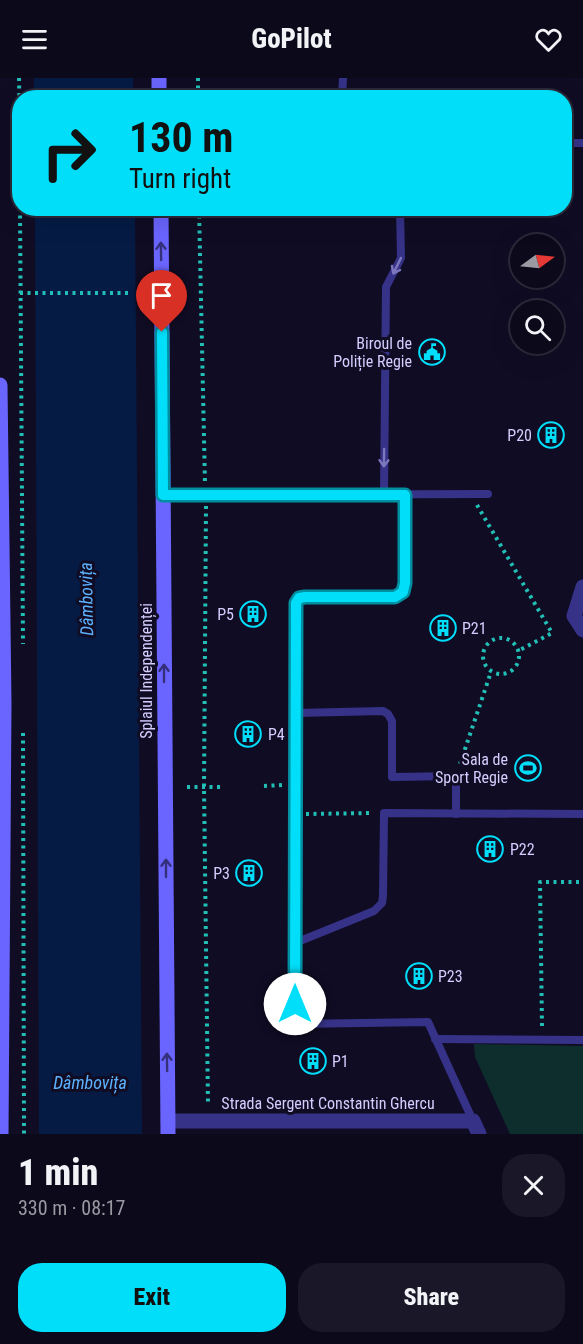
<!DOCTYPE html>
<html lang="en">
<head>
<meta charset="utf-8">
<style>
	body { margin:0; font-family:"Roboto Condensed",sans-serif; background:#1a1728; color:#f1f3f6; height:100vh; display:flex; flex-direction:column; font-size:22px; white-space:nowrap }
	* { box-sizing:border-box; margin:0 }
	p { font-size:20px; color:#9a9aa3 }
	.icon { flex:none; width:33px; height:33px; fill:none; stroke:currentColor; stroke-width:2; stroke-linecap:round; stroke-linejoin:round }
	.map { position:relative; height:1056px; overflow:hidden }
	.sheet { display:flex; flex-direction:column; background:#0c091b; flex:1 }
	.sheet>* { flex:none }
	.banner { position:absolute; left:12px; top:12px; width:560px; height:126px; border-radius:24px; box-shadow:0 6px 24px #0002,0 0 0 2px #2c2a3a; background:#00def9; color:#111; overflow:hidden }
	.needle { width:39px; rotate:75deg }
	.fabs { position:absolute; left:510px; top:156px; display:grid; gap:12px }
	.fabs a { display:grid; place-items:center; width:54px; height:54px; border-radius:50%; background:#0c091b; box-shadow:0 6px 24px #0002,0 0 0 2px #2c2a3a; font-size:30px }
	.pin { position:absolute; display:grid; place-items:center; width:51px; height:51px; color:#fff; margin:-62px -26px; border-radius:50% 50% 50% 0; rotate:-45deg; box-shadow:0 0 6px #0007 }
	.pin .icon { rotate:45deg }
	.me { position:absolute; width:66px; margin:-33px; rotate:0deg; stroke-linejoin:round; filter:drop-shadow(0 0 4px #0008) }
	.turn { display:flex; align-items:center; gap:21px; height:126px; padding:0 18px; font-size:27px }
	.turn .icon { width:78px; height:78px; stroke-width:2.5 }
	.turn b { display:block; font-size:42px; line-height:51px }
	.round { display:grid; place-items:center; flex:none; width:63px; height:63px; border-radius:24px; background:#1a1728 }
	.headline { display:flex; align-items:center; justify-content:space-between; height:102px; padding:0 18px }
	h1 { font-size:36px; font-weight:800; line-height:45px }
	.button { display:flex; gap:12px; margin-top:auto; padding:12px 18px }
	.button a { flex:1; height:69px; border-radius:24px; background:#00def9; color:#111; font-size:24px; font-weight:800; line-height:69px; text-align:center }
	.button a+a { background:#1a1728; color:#f1f3f6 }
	header { display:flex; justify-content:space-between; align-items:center; height:78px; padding:0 18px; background:#0c091b; font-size:27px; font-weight:800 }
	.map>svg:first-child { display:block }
</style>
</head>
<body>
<header><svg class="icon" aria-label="menu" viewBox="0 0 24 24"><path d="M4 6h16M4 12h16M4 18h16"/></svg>GoPilot<svg class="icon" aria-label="heart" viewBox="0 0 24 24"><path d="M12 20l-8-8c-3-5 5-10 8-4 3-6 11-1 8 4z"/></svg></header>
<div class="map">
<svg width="583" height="1056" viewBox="0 0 583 1056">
	<rect width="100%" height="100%" fill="#100c24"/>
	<polygon fill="#0e2e2e" points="474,966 583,968 583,1056 510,1056 475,979"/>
	<g fill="#051b44">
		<rect x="34" y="0" width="99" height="19"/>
		<polygon points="35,131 135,131 142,1056 39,1056"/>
	</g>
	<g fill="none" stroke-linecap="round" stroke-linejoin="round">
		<g stroke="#22bfb7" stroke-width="4" stroke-dasharray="3 4.5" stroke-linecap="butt">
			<polyline points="19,0 20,46"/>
			<polyline points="198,0 198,20"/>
			<polyline points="20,130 23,566"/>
			<polyline points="199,130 205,406"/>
			<polyline points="20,215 130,215"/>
			<polyline points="477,427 552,555 518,573"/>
			<polyline points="206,428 204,709 208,1027"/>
			<circle cx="501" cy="578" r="18"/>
			<polyline points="23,655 24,1056"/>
			<polyline points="460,686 491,594"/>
			<polyline points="264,708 282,707"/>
			<polyline points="187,709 221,709"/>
			<polyline points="306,736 371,735"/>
			<polyline points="542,948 540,804 583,804"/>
		</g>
		<g stroke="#363288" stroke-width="8">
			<polyline points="342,20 343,0"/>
			<polyline points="564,65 583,65"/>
			<polyline points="163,417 488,416"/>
			<polyline points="384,417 386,209 401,180 400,130"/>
			<polyline points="405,417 405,505 403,514 395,518 305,519 299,520 295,525 295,946 428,944 473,1043"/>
			<polyline points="296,635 383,633 388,636 392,643 392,699 456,698 456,736"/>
			<polyline points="295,865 374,833 382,825 383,818 384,735 583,736"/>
			<polyline points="435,961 583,962"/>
		</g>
		<g stroke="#363288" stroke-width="15">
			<polyline points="583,509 574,538 583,552"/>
			<polyline points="168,1043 473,1043 479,1056"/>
		</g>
		<g stroke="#6b65ff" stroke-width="15">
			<polyline points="159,0 159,20"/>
			<polyline points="161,130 168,1056"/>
			<polyline points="0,307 4,626 1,1056"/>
		</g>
	</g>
	<defs><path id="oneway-shaft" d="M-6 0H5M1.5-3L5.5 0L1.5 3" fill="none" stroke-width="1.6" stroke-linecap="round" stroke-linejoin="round" transform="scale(1.5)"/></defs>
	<g stroke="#34307c">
		<use href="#oneway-shaft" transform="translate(161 173) rotate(-91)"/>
		<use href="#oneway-shaft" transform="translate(164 595) rotate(-90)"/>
		<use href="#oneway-shaft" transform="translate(166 790) rotate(-90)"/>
		<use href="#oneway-shaft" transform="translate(167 984) rotate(-91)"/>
	</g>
	<g stroke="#7d78be">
		<use href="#oneway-shaft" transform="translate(397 188) rotate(116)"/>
		<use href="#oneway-shaft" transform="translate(384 380) rotate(91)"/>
	</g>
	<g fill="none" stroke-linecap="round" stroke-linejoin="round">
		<g stroke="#0090a2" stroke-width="15">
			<polyline id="route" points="162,254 163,417 405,417 405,505 403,514 395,519 305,519 299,520 296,525 295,926"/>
		</g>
		<use href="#route" stroke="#00def9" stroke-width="10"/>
	</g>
	<defs>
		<g id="civic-ring" transform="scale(1.35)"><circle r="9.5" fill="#100c24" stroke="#00def9" stroke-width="1.5"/><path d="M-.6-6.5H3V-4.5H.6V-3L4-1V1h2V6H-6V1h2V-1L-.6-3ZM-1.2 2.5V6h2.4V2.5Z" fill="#00def9"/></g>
		<g id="building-ring" transform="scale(1.35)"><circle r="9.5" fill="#100c24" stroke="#00def9" stroke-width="1.5"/><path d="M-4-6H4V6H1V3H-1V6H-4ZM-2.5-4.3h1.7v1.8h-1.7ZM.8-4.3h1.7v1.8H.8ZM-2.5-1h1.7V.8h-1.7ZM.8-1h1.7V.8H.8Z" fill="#00def9"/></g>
		<g id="stadium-ring" transform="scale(1.35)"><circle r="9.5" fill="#100c24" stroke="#00def9" stroke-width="1.5"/><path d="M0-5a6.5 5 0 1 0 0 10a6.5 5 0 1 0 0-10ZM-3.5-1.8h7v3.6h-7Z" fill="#00def9"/></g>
	</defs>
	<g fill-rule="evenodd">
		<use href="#civic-ring" x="432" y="274"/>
		<use href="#building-ring" x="551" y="357"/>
		<use href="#building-ring" x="253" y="536"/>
		<use href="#building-ring" x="443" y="550"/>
		<use href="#building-ring" x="248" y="656"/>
		<use href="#stadium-ring" x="528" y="690"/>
		<use href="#building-ring" x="490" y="771"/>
		<use href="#building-ring" x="249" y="795"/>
		<use href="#building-ring" x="419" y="898"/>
		<use href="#building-ring" x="313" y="983"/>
	</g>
	<g text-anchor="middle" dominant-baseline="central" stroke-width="6" stroke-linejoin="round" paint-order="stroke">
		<g font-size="16" fill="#d4ceff" stroke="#100c24" text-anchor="end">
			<text x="412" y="265">Biroul de<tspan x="412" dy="18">Poliție Regie</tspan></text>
			<text x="532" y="357">P20</text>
			<text x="234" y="536">P5</text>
			<text x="462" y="550" text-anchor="start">P21</text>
			<text x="268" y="656" text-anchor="start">P4</text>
			<text x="508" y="681">Sala de<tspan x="508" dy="18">Sport Regie</tspan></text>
			<text x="510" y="771" text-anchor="start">P22</text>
			<text x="230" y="795">P3</text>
			<text x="438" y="898" text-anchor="start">P23</text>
			<text x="332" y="983" text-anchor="start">P1</text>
		</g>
		<g font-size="16" fill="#d4ceff" stroke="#100c24">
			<text transform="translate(146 593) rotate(-90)">Splaiul Independenței</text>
			<text x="328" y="1025">Strada Sergent Constantin Ghercu</text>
		</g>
		<g font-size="18" font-style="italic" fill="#5cb2ff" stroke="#100c24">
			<text transform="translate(86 521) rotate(-91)">Dâmbovița</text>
			<text x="90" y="1004">Dâmbovița</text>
		</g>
	</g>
</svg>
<div class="fabs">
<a><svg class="needle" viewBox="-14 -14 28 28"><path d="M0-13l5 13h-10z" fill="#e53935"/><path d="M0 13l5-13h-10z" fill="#9a9aa3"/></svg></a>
<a><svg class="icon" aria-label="search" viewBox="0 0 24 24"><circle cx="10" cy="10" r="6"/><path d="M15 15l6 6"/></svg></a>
</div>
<div class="pin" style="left:162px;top:254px;background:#d93025"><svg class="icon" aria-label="arrive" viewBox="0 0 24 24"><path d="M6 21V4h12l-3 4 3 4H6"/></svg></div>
<svg class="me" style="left:295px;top:926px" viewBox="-20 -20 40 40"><circle r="19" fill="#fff"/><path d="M0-13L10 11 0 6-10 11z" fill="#00def9"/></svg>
<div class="banner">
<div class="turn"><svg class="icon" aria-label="right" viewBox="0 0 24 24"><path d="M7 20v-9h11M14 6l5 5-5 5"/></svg><div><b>130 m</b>Turn right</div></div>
</div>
</div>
<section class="sheet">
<div class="headline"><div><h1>1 min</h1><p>330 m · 08:17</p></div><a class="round"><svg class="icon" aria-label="close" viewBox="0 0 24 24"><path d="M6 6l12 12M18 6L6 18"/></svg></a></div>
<div class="button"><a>Exit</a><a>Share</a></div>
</section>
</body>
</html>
